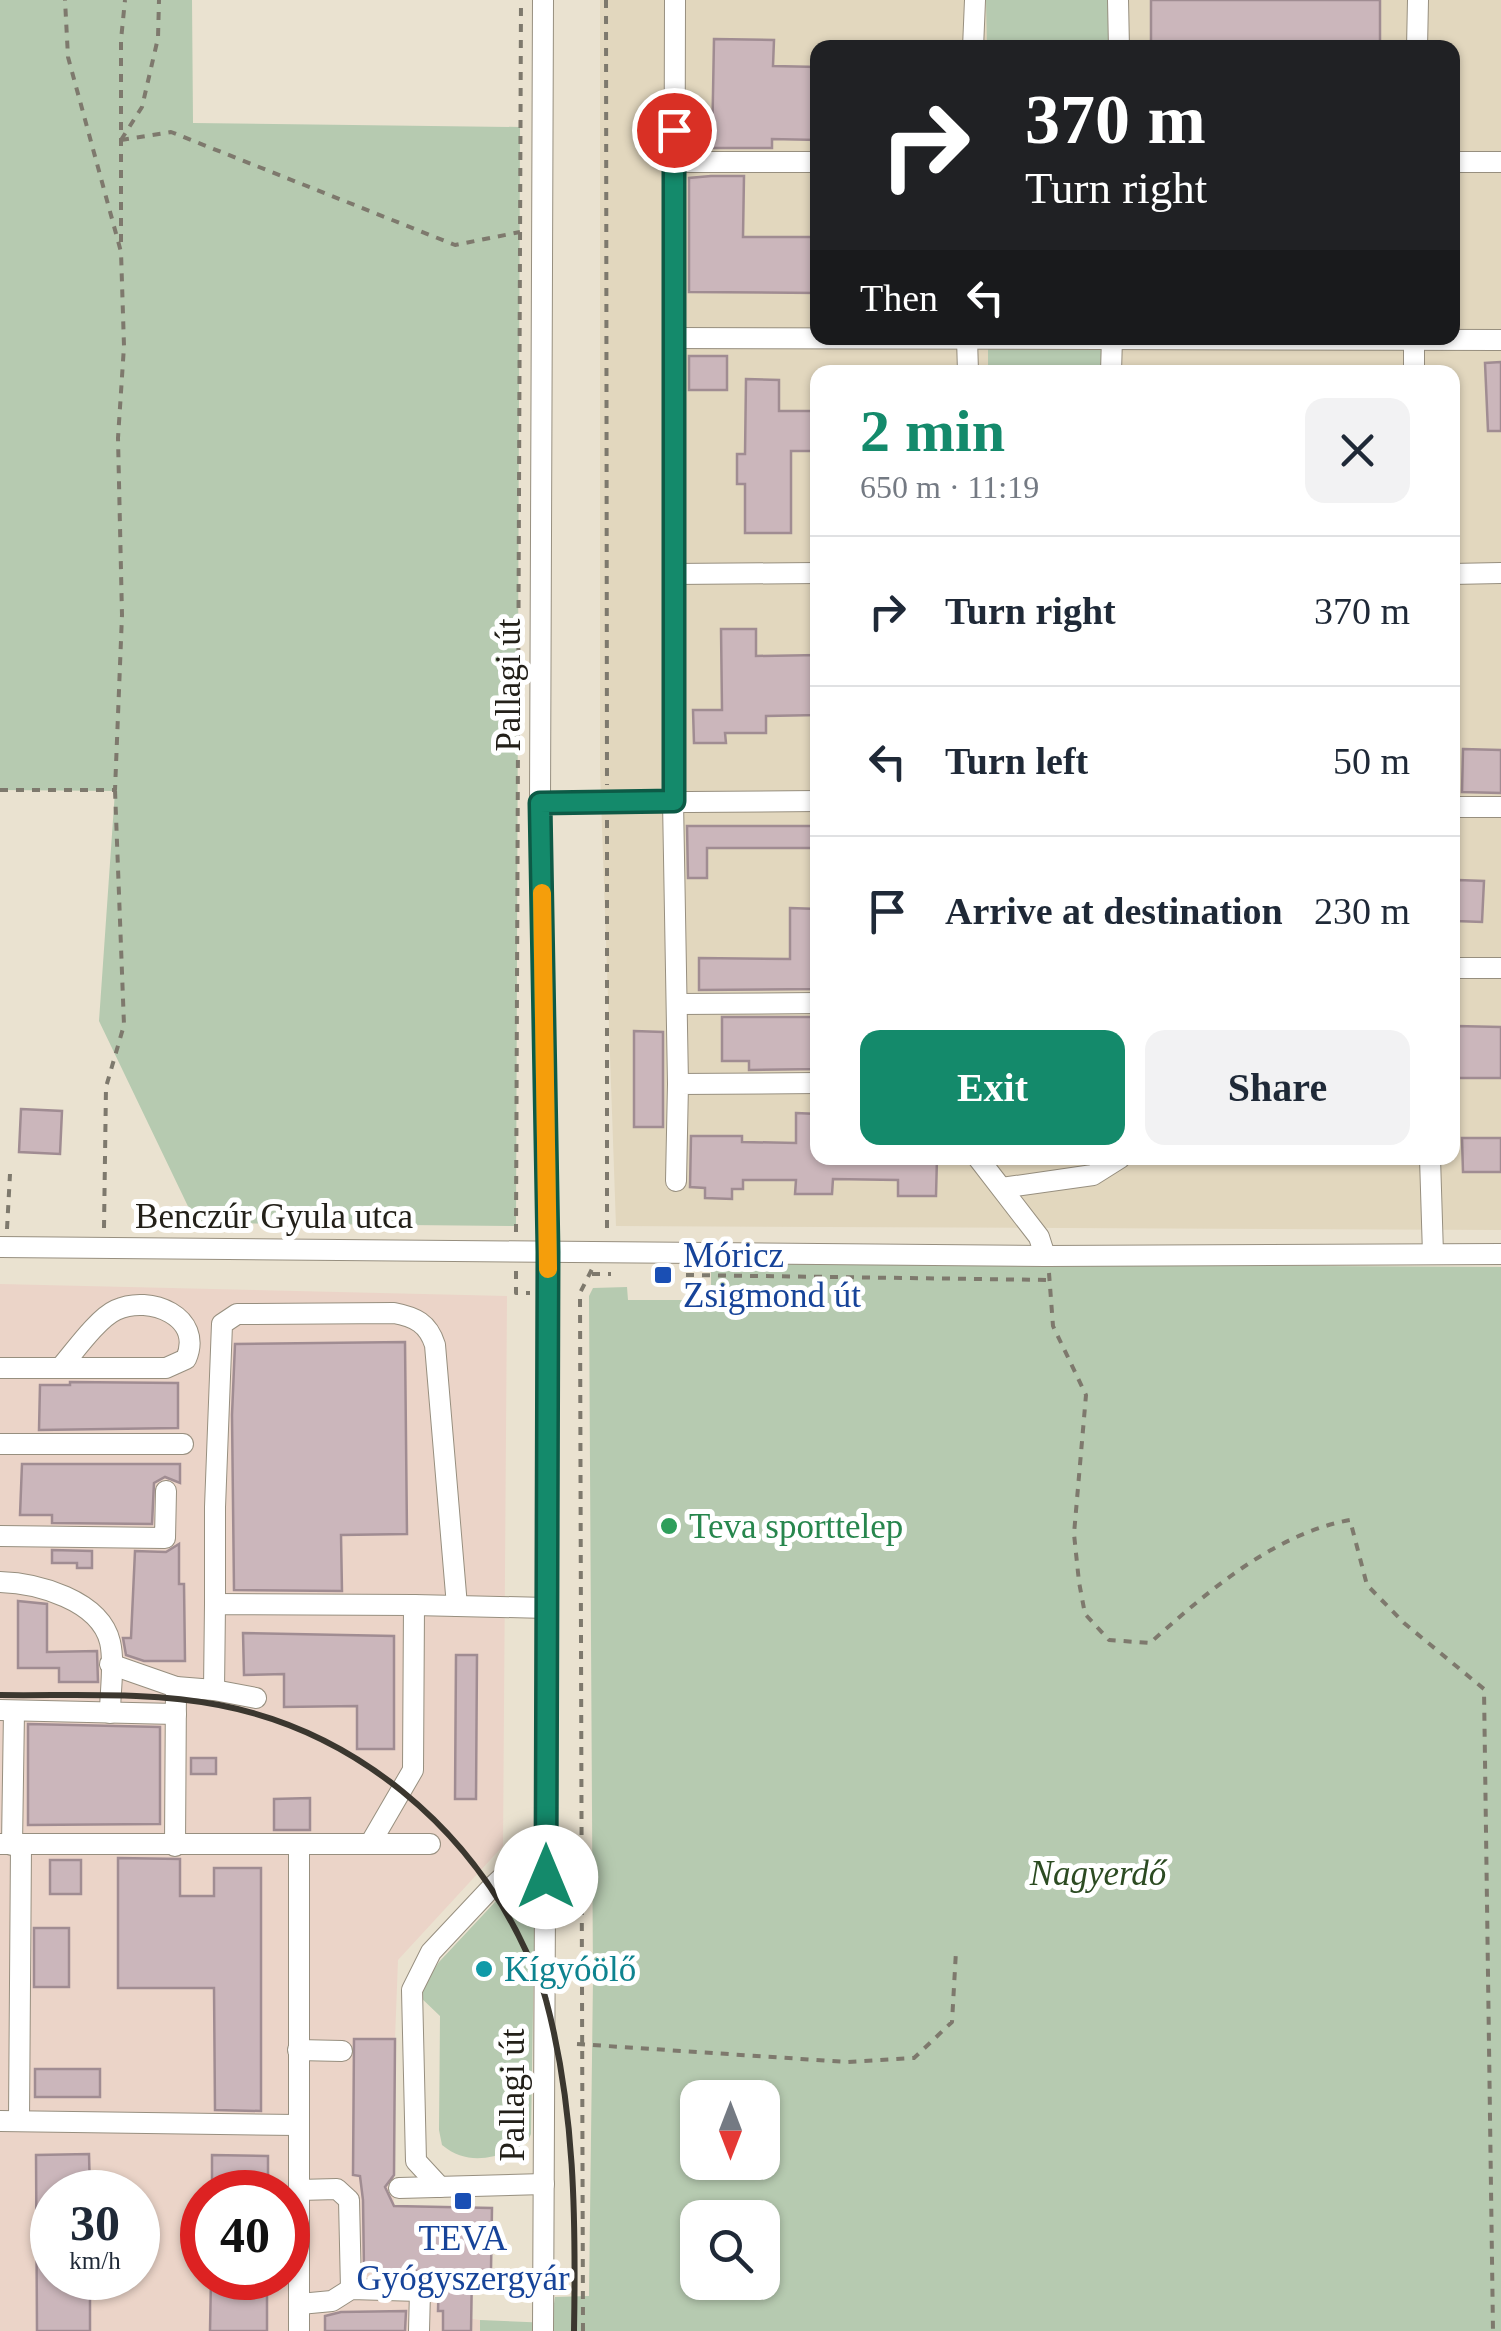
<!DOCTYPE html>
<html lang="en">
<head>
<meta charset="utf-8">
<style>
	body { margin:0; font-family:"Times New Roman",serif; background:#f2f2f3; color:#1f2937; height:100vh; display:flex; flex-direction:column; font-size:38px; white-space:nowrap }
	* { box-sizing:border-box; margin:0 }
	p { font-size:32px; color:#747a83 }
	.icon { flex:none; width:55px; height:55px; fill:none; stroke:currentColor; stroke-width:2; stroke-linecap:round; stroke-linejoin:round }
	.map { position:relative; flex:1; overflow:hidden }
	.sheet { position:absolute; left:810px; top:365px; width:650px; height:800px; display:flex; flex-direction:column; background:#fff; border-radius:20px; box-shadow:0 2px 8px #0004 }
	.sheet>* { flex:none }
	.hud { position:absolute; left:810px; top:40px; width:650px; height:305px; border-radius:20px; box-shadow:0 2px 8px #0004; background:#202124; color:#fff; overflow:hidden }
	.needle { width:65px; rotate:180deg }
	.fabs { position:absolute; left:680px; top:2080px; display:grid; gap:20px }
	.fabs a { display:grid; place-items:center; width:100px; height:100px; border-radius:20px; background:#fff; box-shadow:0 2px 8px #0004; font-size:50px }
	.speed { position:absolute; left:30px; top:2170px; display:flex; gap:20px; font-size:50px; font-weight:700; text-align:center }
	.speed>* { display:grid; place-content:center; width:130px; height:130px; border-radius:50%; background:#fff; box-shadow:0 2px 8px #0004; line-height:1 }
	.speed small { font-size:25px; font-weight:400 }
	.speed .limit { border:15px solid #d22; background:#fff; color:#111 }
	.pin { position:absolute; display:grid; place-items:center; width:85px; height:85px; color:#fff; margin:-42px; border:5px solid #fff; border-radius:50%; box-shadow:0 2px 10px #0007 }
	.me { position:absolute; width:110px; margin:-55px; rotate:0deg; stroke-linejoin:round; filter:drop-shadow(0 0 8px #0008) }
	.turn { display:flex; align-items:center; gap:35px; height:210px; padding:0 50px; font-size:45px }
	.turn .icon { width:130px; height:130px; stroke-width:2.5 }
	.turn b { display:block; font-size:70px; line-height:85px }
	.then { display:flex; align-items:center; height:95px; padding:0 50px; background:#0003; gap:20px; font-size:38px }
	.round { display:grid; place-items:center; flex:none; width:105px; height:105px; border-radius:20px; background:#f2f2f3 }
	.summary { display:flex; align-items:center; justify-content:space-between; height:170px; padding:0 50px }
	h1 { font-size:60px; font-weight:700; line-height:75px; color:#148a6b }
	.cta { display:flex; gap:20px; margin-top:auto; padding:20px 50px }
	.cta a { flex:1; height:115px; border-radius:20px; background:#148a6b; color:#fff; font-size:40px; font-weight:700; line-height:115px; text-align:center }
	.cta a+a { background:#f2f2f3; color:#1f2937 }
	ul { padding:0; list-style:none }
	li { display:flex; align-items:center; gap:30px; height:150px; padding:0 50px; border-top:2px solid #e0e1e3 }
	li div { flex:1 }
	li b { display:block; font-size:38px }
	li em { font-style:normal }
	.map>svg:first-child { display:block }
</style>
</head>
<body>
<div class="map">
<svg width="1501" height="2331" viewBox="0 0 1501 2331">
	<rect width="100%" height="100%" fill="#eae2d0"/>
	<path fill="#e2d7be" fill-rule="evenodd" d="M600 0H1501V1230L616 1226 600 770ZM818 48H1452V338H818ZM818 372H1452V1158H818Z"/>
	<path fill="#ebd4c8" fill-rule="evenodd" d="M0 1284 507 1296 503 1846 398 1960 395 2039 394 2206 492 2208 491 2270H472V2319L480 2320V2331H0ZM52 2192H138V2278H52ZM202 2192H288V2278H202Z"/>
	<g fill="#b6cab0" fill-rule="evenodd">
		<polygon points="0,0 192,0 193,123 520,127 516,1226 196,1223 99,1021 115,791 0,790"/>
		<polygon points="986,0 1110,0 1110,47 987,47"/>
		<rect x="988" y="338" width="123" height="34"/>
		<path d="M711 1263 1501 1267V2331H480V2320L551 2323 555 2297 589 2296 593 1979 589 1296 593 1288 627 1287 628 1300H711ZM698 2098H762V2162H698ZM698 2218H762V2282H698Z"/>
		<path d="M521 1880H530L535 1887 531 2134 527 2143C499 2157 470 2168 442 2145L439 2130 440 2016 417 1994 439 1962 511 1885Z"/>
	</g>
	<g fill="#cbb6bb" stroke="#a08c92" stroke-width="2.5">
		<rect x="1151" y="0" width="229" height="48"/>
		<polygon points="714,39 774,40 773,66 818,67 818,140 772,139 772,148 712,148"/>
		<polygon points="711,176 744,176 743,237 818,237 818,293 689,292 689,178"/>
		<rect x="689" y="356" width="38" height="34"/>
		<polygon points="1501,362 1501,431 1488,431 1485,363"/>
		<polygon points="746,379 779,380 779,411 818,411 818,445 812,445 812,451 791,451 791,533 745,533 745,484 737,484 737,454 745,454"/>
		<polygon points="721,629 756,629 756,656 818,655 818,715 766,716 766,733 725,733 726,743 694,743 693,710 722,710"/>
		<polygon points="1463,749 1501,750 1501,793 1462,792"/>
		<polygon points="687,826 818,826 818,848 707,848 707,878 688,878"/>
		<polygon points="1458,880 1484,881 1482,922 1456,921"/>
		<polygon points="790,908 818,909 818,989 699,990 699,958 790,959"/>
		<polygon points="722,1017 818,1017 818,1069 749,1070 749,1061 722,1061"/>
		<polygon points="1456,1026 1501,1027 1501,1078 1456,1078"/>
		<polygon points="634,1031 663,1032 663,1127 634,1127"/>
		<polygon points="21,1109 62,1111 60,1154 19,1152"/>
		<polygon points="796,1113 818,1114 818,1158 937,1158 936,1196 898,1196 898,1180 833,1179 832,1194 795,1194 796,1180 743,1180 743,1189 732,1189 732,1199 705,1198 705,1188 690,1187 691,1136 742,1136 742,1142 796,1143"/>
		<polygon points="1462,1138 1501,1138 1501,1172 1463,1172"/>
		<polygon points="405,1342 407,1534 341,1535 342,1591 234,1590 232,1415 235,1344"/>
		<polygon points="70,1382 178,1383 178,1428 39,1430 40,1385 70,1385"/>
		<polygon points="22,1464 180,1464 180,1483 165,1477 154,1483 152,1524 52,1523 52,1515 20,1515"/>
		<polygon points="179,1544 179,1584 184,1584 185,1661 144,1661 126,1655 123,1638 131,1638 135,1551 166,1552"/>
		<polygon points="52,1550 92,1551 92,1568 77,1568 77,1563 52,1563"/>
		<polygon points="18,1601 47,1604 47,1652 97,1651 98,1682 59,1682 59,1668 18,1668"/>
		<polygon points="243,1633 394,1636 394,1749 357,1749 357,1706 284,1707 284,1674 244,1675"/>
		<polygon points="456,1655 477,1655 476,1799 455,1799"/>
		<polygon points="28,1724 160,1727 160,1824 28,1825"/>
		<rect x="191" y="1758" width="25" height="16"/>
		<polygon points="310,1798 310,1830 274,1830 274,1799"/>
		<polygon points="118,1858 180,1859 180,1896 214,1896 214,1868 261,1868 261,2111 215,2110 214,1988 118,1988"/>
		<rect x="50" y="1860" width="31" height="34"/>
		<rect x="34" y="1928" width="35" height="59"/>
		<polygon points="354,2039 395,2039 394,2175 385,2187 394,2206 492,2208 491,2270 472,2270 471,2331 443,2331 443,2311 438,2311 439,2271 364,2271 363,2200 360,2176 353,2175"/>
		<rect x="35" y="2069" width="65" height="28"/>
		<polygon points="89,2154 90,2192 52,2192 52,2278 90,2278 90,2331 37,2331 36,2155"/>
		<polygon points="212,2155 268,2156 268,2192 212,2192"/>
		<polygon points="211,2278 267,2278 267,2331 210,2331"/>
		<polygon points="406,2311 405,2331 325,2331 325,2316 341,2312"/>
	</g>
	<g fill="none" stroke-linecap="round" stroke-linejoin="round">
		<g stroke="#978f7f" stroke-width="22">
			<g id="minor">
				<polyline points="675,0 673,801 678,1084"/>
				<polyline points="1118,0 1119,48"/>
				<polyline points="973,48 975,0"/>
				<polyline points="1417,48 1418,0"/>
				<polyline points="673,162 818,162"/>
				<polyline points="1452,162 1501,162"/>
				<polyline points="673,338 1501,340"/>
				<polyline points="967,338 968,372"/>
				<polyline points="1111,372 1112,338"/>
				<polyline points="1414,372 1414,338"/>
				<polyline points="673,574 818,573"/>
				<polyline points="1452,574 1501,573"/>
				<polyline points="540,803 818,801"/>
				<polyline points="1452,807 1501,807"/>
				<polyline points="1452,968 1501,968"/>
				<polyline points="678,1004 818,1003"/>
				<polyline points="978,1158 1039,1237 1045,1256"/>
				<polyline points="1430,1158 1433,1254"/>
				<polyline points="676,1181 678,1084 818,1083"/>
				<polyline points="1002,1188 1093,1175 1120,1158"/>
				<polyline points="0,1247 1045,1256 1501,1254"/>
				<path d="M0 1368H166L186 1359C204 1317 150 1294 116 1310 98 1318 74 1352 61 1367"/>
				<polyline points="0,1444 183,1444"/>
				<polyline points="0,1536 165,1538 166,1491"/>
				<path d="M0 1582C37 1583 100 1600 110 1642 115 1663 110 1691 110 1713"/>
				<path d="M215 1604V1507L222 1324 237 1314 394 1313C415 1317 428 1323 435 1345L457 1606"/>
				<polyline points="414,1605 547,1608"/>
				<polyline points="110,1664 176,1687"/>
				<polyline points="214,1690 256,1698"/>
				<polyline points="0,1710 176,1714"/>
				<polyline points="0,1844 430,1844"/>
				<polyline points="12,1845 14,1711"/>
				<polyline points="299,1845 299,2331"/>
				<polyline points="175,1846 176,1687 214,1690 215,1604 414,1605 413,1770 370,1844"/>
				<polyline points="298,2050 342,2051"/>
				<polyline points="0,2121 297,2125"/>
				<polyline points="19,2121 21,1845"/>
				<polyline points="440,2187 416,2161 412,1990 431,1952 492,1887 546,1837"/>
				<polyline points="399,2188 544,2184"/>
				<polyline points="299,2190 337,2189 349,2200 351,2289"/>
				<polyline points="300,2304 332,2301 351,2289 420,2291 419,2331"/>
				<polyline points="543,2331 548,1252 540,803 543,0"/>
			</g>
		</g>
		<g stroke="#7e796d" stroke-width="4" stroke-dasharray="8 8" stroke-linecap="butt">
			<polyline points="606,0 607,785"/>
			<polyline points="121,140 171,132 455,245 520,232"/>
			<polyline points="121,140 142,107 158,38 159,0"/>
			<polyline points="121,242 121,40 125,0"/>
			<polyline points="0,790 115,790 122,615 118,438 124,346 121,252 68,57 65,0"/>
			<polyline points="607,820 607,1235"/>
			<polyline points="104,1228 106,1087 124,1025 115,790"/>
			<polyline points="7,1229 10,1174"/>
			<polyline points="516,1232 521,0"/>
			<polyline points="516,1271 516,1293 530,1293"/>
			<path d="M1049 1273 1053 1326 1086 1395 1074 1534 1079 1582 1085 1614 1109 1640 1150 1643C1206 1593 1273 1534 1350 1520L1367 1585 1404 1623 1484 1689 1493 2331"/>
			<polyline points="592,1274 611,1274"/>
			<polyline points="686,1275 1051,1280"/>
			<polyline points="577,2044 847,2062 914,2058 952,2022 956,1951"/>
			<polyline points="583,2331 580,1293 592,1269"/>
		</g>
		<use href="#minor" stroke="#fff" stroke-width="20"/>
		<path stroke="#3b372f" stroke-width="6" d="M0 1695C72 1696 148 1691 219 1705 355 1731 469 1827 526 1951 533 1967 542 1983 546 2000 575 2108 576 2220 574 2331"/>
	</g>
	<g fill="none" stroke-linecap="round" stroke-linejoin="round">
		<g stroke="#0d5a46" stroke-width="25">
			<polyline id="route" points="546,1877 548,1252 540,803 674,801 674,130"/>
		</g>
		<use href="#route" stroke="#148a6b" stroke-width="18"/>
		<polyline stroke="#f59e0b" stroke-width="18" points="542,893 548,1269"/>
	</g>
	<g fill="#1a4fb4" stroke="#fff" stroke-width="4">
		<rect x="653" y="1265" width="20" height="20" rx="5"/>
		<rect x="453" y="2191" width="20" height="20" rx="5"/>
	</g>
	<circle fill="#2e9e5b" stroke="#fff" stroke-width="4" cx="669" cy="1526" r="10"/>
	<circle fill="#0f9aa8" stroke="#fff" stroke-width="4" cx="484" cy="1969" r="10"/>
	<g text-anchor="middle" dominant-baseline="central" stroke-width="10" stroke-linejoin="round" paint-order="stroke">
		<g font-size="35" fill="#232019" stroke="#fff">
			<text transform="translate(508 685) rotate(-90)">Pallagi út</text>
			<text x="274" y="1216">Benczúr Gyula utca</text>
			<text transform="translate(512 2095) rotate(-90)">Pallagi út</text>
		</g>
		<g font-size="35" fill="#164399" stroke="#fff" text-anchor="start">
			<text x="683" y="1255">Móricz<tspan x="683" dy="40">Zsigmond út</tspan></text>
			<text x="463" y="2238" text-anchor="middle">TEVA<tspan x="463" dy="40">Gyógyszergyár</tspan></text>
		</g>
		<g font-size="35" fill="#27864d" stroke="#fff" text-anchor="start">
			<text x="689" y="1526">Teva sporttelep</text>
		</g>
		<g font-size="35" font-style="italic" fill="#2c4b22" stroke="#fff">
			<text x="1098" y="1873">Nagyerdő</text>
		</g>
		<g font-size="35" fill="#0d838f" stroke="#fff" text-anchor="start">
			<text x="504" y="1969">Kígyóölő</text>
		</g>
	</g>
</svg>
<div class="fabs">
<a><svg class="needle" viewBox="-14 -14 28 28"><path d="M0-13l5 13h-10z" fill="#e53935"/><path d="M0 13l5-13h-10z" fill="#747a83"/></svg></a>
<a><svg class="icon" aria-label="search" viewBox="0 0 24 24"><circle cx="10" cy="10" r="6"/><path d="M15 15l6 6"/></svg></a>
</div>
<div class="speed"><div>30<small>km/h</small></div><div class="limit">40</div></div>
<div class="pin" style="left:674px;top:130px;background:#d93025"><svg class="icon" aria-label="arrive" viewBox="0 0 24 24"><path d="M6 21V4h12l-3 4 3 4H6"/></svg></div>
<svg class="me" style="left:546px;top:1877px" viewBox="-20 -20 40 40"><circle r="19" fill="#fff"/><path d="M0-13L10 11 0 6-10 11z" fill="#148a6b"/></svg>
<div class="hud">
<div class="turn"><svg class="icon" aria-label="right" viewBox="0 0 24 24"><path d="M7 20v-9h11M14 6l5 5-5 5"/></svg><div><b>370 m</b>Turn right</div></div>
<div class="then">Then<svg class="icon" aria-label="left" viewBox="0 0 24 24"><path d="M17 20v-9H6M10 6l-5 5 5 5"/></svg></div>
</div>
<section class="sheet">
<div class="summary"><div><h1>2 min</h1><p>650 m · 11:19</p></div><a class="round"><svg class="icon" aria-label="close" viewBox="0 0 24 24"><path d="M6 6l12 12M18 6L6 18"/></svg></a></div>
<ul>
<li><svg class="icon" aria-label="right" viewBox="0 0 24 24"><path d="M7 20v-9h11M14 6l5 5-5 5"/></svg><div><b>Turn right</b></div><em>370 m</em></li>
<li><svg class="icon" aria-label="left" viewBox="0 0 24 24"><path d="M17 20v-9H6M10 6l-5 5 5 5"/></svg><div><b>Turn left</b></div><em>50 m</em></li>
<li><svg class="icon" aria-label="arrive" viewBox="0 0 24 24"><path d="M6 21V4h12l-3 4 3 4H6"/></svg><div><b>Arrive at destination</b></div><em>230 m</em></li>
</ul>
<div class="cta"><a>Exit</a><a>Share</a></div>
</section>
</div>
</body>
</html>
